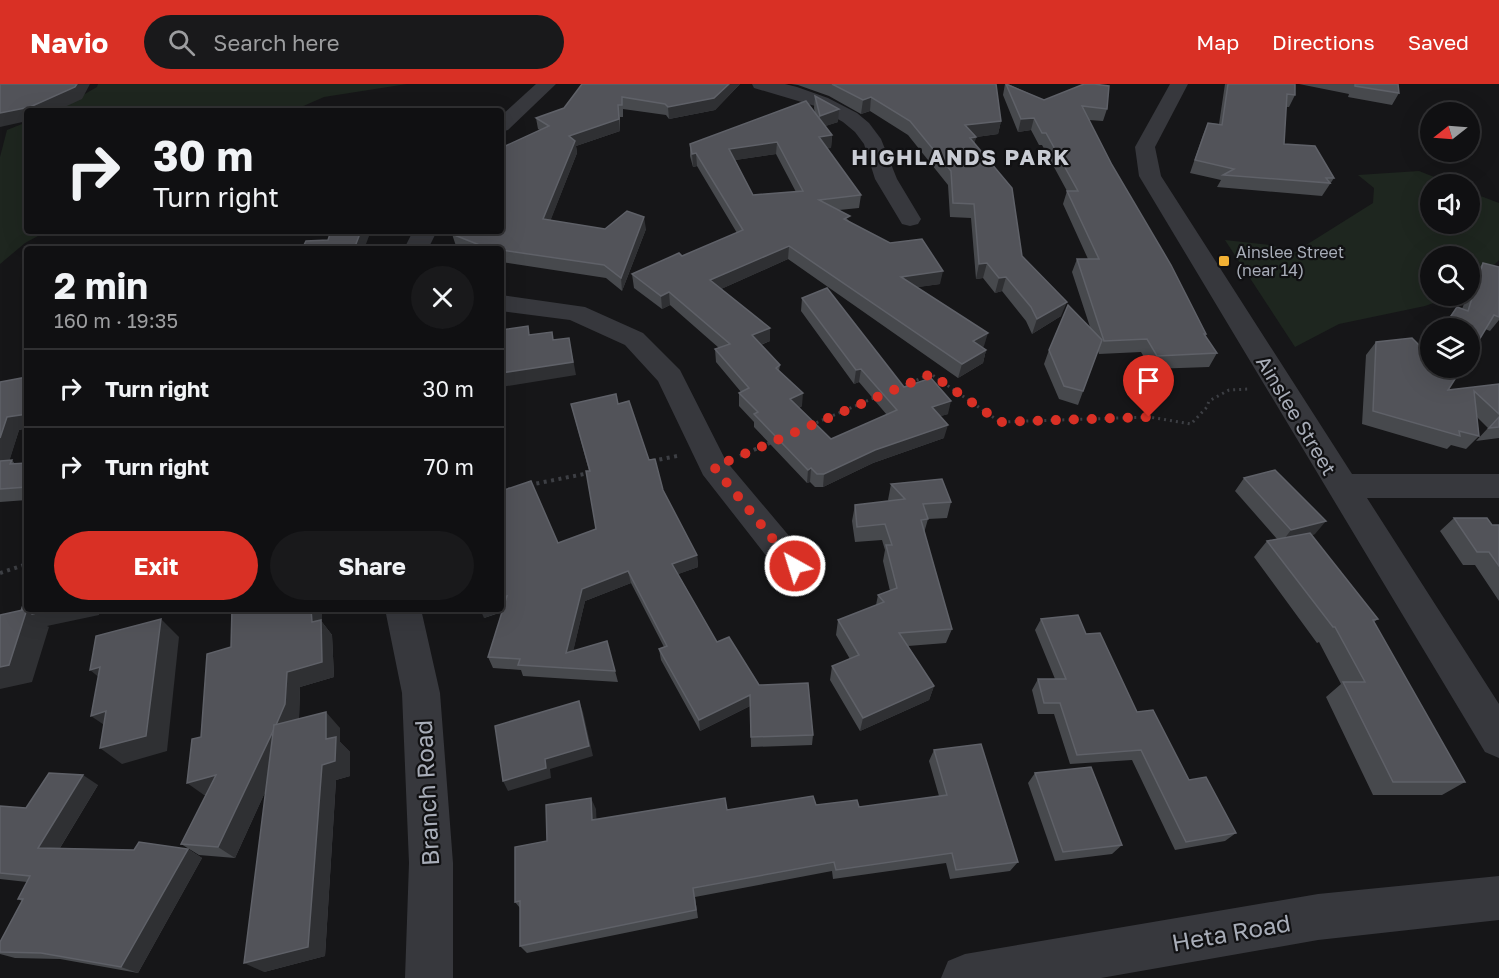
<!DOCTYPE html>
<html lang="en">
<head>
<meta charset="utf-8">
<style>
	body { margin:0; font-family:"Golos Text",sans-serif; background:#19191b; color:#f1f3f6; height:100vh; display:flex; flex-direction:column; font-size:22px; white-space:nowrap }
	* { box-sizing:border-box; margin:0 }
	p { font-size:20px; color:#9c9d9f }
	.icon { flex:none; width:33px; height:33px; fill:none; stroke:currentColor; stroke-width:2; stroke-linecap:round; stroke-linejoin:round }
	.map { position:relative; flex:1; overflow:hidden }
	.side { position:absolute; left:24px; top:162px; width:480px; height:366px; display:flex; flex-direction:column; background:#101012; border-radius:6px; box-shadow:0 6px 24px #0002,0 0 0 2px #303032 }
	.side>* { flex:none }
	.guide { position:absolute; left:24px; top:24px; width:480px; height:126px; border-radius:6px; box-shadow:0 6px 24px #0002,0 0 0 2px #303032; background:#101012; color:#f1f3f6; overflow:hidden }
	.needle { width:39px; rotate:253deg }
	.tools { position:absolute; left:1420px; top:18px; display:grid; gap:12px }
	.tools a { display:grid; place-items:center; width:60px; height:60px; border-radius:50%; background:#101012; box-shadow:0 6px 24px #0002,0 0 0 2px #303032; font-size:30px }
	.pin { position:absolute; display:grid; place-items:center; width:51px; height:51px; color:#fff; margin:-62px -26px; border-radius:50% 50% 50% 0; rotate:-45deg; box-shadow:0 0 6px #0007 }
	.pin .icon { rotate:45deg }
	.me { position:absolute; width:66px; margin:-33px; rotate:321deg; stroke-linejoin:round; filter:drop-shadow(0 0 4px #0008) }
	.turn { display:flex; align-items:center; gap:21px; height:126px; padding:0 30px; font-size:27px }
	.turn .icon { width:78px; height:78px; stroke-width:2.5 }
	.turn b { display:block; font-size:42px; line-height:51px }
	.round { display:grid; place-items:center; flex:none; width:63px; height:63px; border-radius:32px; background:#19191b }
	.headline { display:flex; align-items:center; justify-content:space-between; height:102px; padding:0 30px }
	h1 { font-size:36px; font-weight:700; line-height:45px }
	.action { display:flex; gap:12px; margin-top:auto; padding:12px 30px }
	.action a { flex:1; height:69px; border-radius:36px; background:#d93025; color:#fff; font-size:24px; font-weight:700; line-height:69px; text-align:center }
	.action a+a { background:#19191b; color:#f1f3f6 }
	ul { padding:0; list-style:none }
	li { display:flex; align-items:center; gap:18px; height:78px; padding:0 30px; border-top:2px solid #303032 }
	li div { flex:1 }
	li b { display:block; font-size:22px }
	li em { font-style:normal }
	header { display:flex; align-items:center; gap:36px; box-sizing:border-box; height:84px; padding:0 30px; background:#d93025; color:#fff }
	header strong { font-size:28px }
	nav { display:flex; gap:33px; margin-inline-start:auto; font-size:21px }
	.search { width:420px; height:54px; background:#19191b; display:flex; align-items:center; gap:15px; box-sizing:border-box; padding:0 21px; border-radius:33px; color:#9c9d9f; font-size:22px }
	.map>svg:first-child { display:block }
</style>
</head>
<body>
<header>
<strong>Navio</strong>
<div class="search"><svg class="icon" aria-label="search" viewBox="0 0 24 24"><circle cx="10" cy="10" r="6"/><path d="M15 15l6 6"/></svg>Search here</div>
<nav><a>Map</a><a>Directions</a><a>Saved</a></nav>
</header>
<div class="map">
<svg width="1499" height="894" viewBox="0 0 1499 894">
	<rect width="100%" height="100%" fill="#161618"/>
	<g fill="#1e261f">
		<polygon points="98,0 407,0 324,13 292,27 55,27 97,3"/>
		<polygon points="27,38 27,147 47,147 25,159 0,180 0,73 7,46"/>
		<polygon points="1419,87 1452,100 1431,100 1431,140 1470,140 1470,108 1499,119 1499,176 1470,205 1470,172 1431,172 1431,212 1453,212 1425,222 1339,240 1295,263 1225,156 1270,161 1295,168 1373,119 1374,104 1358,91"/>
	</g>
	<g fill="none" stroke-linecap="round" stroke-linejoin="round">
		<g stroke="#3d3f44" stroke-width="3" stroke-dasharray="2 4" stroke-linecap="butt">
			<polyline points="900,303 931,290 1000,338 1149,333 1191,340 1207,323 1209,317 1229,306 1249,305"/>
			<polyline points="811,341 876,313"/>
		</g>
		<g stroke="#3d3f44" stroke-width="4" stroke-dasharray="3 4.5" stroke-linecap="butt">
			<polyline points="740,372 774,357"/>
			<polyline points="652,377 677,372"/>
			<polyline points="529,401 589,389"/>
			<polyline points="501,406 510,405"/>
			<polyline points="0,489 27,480"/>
		</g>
		<g fill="#37383d" fill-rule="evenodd">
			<polygon points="536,0 556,0 508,46 501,48 501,32"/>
			<polygon points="752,0 785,0 797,3 828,14 857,29 869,39 881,55 897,95 921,135 918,140 910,142 902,140 875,95 864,60 855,48 843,38 815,22 754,4"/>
			<polygon points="1170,0 1188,0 1155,63 1161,92 1352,390 1499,390 1499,414 1367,414 1499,620 1499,674 1485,668 1139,92 1135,63"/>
			<polygon points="413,147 437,147 428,165 404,165"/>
			<polygon points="501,211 585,223 643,249 680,286 726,377 806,472 811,482 806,492 794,496 782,492 703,391 658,297 625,261 570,236 501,227"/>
			<polygon points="385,525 421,525 440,609 453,779 453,894 405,894 409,779 402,609"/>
			<polygon points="1499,792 1499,836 1318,856 1101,894 941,894 948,877 965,870 1318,810"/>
		</g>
	</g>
	<g fill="#47494d" fill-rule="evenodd">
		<polygon points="582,0 740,0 715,26 669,35 666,31 623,25 623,33 620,33 620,47 576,62 577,69 550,137 605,145 646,145 622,207 606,194 501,178 501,165 462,165 456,162 452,150 501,147 540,46 538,45 536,34 564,24"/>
		<polygon points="791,0 996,0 1001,37 998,50 976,53 974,59 1022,172 1061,232 1032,250 1026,237 1002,207 995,209 983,194 976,195 971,134 950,133 948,101 908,51 870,27 861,30 829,12 798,1"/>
		<polygon points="1005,0 1008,0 1044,16 1107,25 1103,37 1089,36 1112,81 1206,250 1205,251 1217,269 1209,283 1151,285 1141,268 1099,270 1098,267 1078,321 1059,315 1044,280 1049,266 1090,243 1072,188 1077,175 1088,175 1063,120 1067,107 1042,61 1039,61 1031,46 1018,48 1003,11"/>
		<polygon points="1225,0 1295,0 1295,11 1289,23 1286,23 1284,60 1334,94 1322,112 1217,103 1221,96 1190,89 1203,51 1208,39 1219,40"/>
		<polygon points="1299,0 1398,0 1399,9 1392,21 1348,13 1349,10"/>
		<path d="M815 12 838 38 825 42 832 51 831 64H827L861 111 859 124 839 126 849 137 940 200 917 203 984 262 982 263 986 266 983 279 958 294 788 175 721 205 770 257 761 261 780 281 779 287 802 322 799 324 831 355 887 331 859 298 854 300 801 227 802 214 904 303 948 330 940 332 944 354 873 379 823 403H815L810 398 807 399 754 343V338L739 322V309L741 308 716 278 715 265 719 264 670 221 662 225 634 204 632 190 682 172 737 149 697 82 693 83 690 72V60L815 29 814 24ZM776 70 796 108 753 111 735 76Z"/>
		<polygon points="1483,179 1499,183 1499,236 1490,247 1485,245 1441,244 1457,223 1462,225 1467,212 1470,212 1470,201 1473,192"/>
		<polygon points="1376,258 1426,267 1431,260 1431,284 1448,306 1499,300 1499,354 1476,357 1488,344 1477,333 1479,352 1466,365 1451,361 1447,365 1362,340 1366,271"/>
		<polygon points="27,293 27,344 19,346 9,377 12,376 15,380 27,379 27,416 0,418 0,298"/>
		<polygon points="571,320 618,320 649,376 663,406 697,471 698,483 678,490 717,558 759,601 813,651 812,661 751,663 750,622 700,647 661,576 659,565 664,563 631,499 585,517 573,567 607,557 618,598 523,592 521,586 493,584 488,573 502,528 484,534 558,459 596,445 589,387"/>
		<polygon points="1244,394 1315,450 1311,451 1378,535 1374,538 1465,698 1442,711 1373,711 1326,613 1341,600 1319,558 1317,559 1254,473 1267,457 1277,455 1235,407"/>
		<polygon points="891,400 951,418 947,434 928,435 924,449 952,545 946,559 908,562 934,602 929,616 860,647 830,596 832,582 850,575 836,551 838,536 876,521 878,511 890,507 883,477 885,466 882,456 855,458 852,437 855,421 889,417 888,416"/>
		<polygon points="1454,434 1492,441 1499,441 1499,517 1475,481 1463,481 1440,447"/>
		<polygon points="232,525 322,525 322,538 332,551 334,593 300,603 299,635 340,644 340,658 350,668 350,692 336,696 325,872 264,888 266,706 235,774 199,771 181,760 206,711 204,711 201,653 231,563"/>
		<polygon points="1041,535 1086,550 1137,628 1189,696 1236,749 1225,757 1175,766 1132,676 1070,680 1054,630 1038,630 1032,606 1038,595 1055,595 1035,546"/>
		<polygon points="934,666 1018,778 1010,787 950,795 946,779 833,795 832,787 695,813 698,834 527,869 520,862 520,824 515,818 547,757 596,725 596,736 727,726 816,721 859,723 939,712 929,677"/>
		<polygon points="1035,689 1122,761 1112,770 1055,777 1028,699"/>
		<polygon points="98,701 60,764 134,766 188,765 202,774 138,889 60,875 15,874 0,870 0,858 22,817 18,815 27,798 0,795 0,722 26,724"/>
	</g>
	<g fill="#2f3033">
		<polygon points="77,0 90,0 82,15 56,27 27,27 27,37 0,43 0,29"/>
		<polygon points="729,0 740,0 715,26 669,35 668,23"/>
		<polygon points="871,13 870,27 861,30 863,16"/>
		<polygon points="618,21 620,47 576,62 577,69 546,148 543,135 569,52"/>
		<polygon points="839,25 838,38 820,44 820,32"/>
		<polygon points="1034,34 1031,46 1018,48 1021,35"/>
		<polygon points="1001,37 998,50 962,55 965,41"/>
		<polygon points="832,51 831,64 819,66 819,53"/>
		<polygon points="976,53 973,67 970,54"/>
		<polygon points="777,58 776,70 729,77 729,65"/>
		<polygon points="696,69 697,82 693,83 692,70"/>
		<polygon points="644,133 646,145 622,207 621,194"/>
		<polygon points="361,147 371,147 364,165 354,165"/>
		<polygon points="789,162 788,175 710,210 710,196"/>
		<polygon points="987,179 983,194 976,195 979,180"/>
		<polygon points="943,187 940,200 899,206 901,193"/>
		<polygon points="1006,193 1002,207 995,209 999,194"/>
		<polygon points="669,208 670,221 662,225 661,212"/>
		<polygon points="1067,218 1061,232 1032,250 1037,235"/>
		<polygon points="770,244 770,257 752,264 752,251"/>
		<polygon points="988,249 984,262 970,271 973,257"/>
		<polygon points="569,254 576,291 501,303 501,289"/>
		<polygon points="986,266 983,279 958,294 962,280"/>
		<polygon points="861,285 859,298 854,300 856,286"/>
		<polygon points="803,309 802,322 789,329 790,315"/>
		<polygon points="951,317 948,330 929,336 932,323"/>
		<polygon points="27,330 27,344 19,346 5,391 0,386 0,354 7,333"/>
		<polygon points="501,330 504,359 501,359"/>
		<polygon points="948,341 944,354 873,379 823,403 824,390 875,366"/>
		<polygon points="811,384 810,398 807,399 808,386"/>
		<polygon points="1326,437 1315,450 1281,459 1291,446"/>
		<polygon points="697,471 698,483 673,492 672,480"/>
		<polygon points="628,487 631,499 585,517 570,581 566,569 582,505"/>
		<polygon points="507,512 512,524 484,534 480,525 501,525 501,514"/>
		<polygon points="27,525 100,525 99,531 47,542 49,543 32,598 0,605 0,583"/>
		<polygon points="311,525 322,525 322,538 332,551 334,593 300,603 299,634 235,774 218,763 287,588 312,538"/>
		<polygon points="161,535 179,553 167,667 122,680 100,664"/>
		<polygon points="100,583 111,603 90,586"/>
		<polygon points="934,602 929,616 860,647 863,634"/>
		<polygon points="750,611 750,622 700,647 699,636"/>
		<polygon points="579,617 583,628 593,672 550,685 551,694 508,707 503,697"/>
		<polygon points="106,627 113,647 91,632"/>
		<polygon points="326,628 340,644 340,658 350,668 350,692 336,696 325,872 264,888 244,879 322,681 326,655"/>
		<polygon points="83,691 98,701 55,772 38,764"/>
		<polygon points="216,691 232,704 204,711 187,699"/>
		<polygon points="591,714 596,725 597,747 592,736"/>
		<polygon points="188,765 202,774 138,889 121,883"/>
	</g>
	<g fill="#525359" stroke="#5f6168" stroke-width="1.5" fill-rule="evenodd">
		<polygon points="0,0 77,0 75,3 30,23 0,29"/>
		<polygon points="582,0 729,0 714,14 668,23 665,20 622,13 622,21 618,21 619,35 569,52 575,57 543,135 605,145 627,127 644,133 621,194 604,181 501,166 501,165 487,164 452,150 457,147 501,147 501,64 549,42 536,34 564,24"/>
		<polygon points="832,0 996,0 1001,37 965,41 976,53 970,54 1012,104 1022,172 1067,218 1037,235 1031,223 1006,193 999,194 987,179 979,180 974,120 953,119 951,87 910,37 871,13 863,16"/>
		<polygon points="1006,0 1044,16 1084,0 1094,0 1109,2 1107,25 1082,22 1112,81 1171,181 1206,250 1204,250 1217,269 1157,272 1147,255 1104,257 1077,175 1099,175 1067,107 1078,107 1046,49 1042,49 1034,34 1021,35"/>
		<polygon points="1228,0 1295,0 1295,11 1287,10 1284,60 1315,62 1334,94 1326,94 1330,99 1223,91 1234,85 1195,76 1208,39 1222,41"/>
		<polygon points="1355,0 1398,0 1399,9 1355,2"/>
		<polygon points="815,12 839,25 820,32"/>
		<path d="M806 17 832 51 819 53 861 111 819 116 850 132 844 135 890 159 922 155 943 187 901 193 988 249 973 257 986 266 962 280 789 162 710 196 770 244 752 251 780 281 776 284 803 309 790 315 831 355 897 326 861 285 856 286 802 214 827 204 904 303 931 294 951 317 932 323 948 341 875 366 824 390H817L811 384 808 386 754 330 758 328 739 309 749 304 715 265 730 260 669 208 661 212 632 190 679 169 682 172 743 146 696 69 692 70 690 60ZM777 58 803 107 753 111 729 65Z"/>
		<polygon points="331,147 361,147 354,165 302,165 306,157 328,156"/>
		<polygon points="1483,179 1499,183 1499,233 1494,231 1470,271 1470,244 1443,244 1457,223 1468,227"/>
		<polygon points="1068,221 1102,256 1083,307 1064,302 1049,266"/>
		<polygon points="528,242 529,251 552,248 553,256 569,254 573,278 501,289 501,246"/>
		<polygon points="1412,254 1427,269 1431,263 1431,284 1462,284 1448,306 1499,300 1499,330 1474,307 1479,352 1459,347 1460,352 1373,327 1376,258"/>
		<polygon points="27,293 27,330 7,333 0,354 0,298"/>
		<polygon points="616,310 618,320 629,317 649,376 655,375 663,406 697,471 672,480 717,558 729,553 759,601 808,599 813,651 751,653 750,611 699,636 659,565 667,562 628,487 582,505 566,569 607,557 615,587 518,581 520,575 488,573 507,512 501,514 501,407 531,397 558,459 596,445 586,387 590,387 571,320"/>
		<polygon points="1499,333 1499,343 1489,344"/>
		<polygon points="12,376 10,380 27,379 27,403 0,405 0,377"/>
		<polygon points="1275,386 1326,437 1291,446 1244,394"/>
		<polygon points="942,395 951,418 923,420 928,435 921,436 952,545 899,549 934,602 863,634 832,582 859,571 838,536 884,518 878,511 897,504 886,461 892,461 885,440 857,443 855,421 905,415 891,400"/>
		<polygon points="1454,434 1487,434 1492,441 1499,441 1499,482 1489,468 1477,468"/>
		<polygon points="1310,449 1378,535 1373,536 1465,698 1393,698 1343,598 1365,598 1335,543 1333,543 1267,457"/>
		<polygon points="27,509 27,525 57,525 32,530 27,525 21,527"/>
		<polygon points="27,525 9,581 0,583 0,531"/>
		<polygon points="232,525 311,525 312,538 321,536 322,578 287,588 285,620 276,641 274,641 274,645 218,763 181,760 216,691 187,699 192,655 201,653 207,570 231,563"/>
		<polygon points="1078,531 1086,550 1100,549 1137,628 1153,626 1189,696 1206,693 1236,749 1186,758 1141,666 1077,671 1060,619 1044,619 1038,595 1066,595 1041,535"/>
		<polygon points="161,535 146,652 100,664 106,627 91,632 100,583 90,586 96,552"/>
		<polygon points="579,617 589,662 545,675 546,684 503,697 495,642"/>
		<polygon points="326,628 326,655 336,653 335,677 322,681 308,863 244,879 274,641"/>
		<polygon points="981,660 1018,778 956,786 952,769 836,786 834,778 693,804 696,826 520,862 520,817 515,818 515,763 547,757 546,721 591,714 592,736 725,714 727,726 813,712 816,721 857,716 859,723 947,711 934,666"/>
		<polygon points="1091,683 1122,761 1063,768 1035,689"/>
		<polygon points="49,689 83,691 38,764 134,766 139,758 188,765 121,883 41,869 0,868 0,858 23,815 18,815 30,792 0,789 0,722 26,724"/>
	</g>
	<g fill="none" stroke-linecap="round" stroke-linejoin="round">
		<polyline stroke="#d93025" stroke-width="10" stroke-dasharray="0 18" points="795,482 714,383 931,290 1000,338 1149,333"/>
	</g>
	<rect fill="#f2b134" stroke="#111113" stroke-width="2" x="1218" y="171" width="12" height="12" rx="3"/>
	<g text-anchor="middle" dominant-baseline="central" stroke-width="4.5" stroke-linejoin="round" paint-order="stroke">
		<g font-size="16" fill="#a8adb8" stroke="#111113" text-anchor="start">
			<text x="1236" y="168">Ainslee Street<tspan x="1236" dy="18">(near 14)</tspan></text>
		</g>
		<g font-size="20" fill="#a8adb8" stroke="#111113">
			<text transform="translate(1297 331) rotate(59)">Ainslee Street</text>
		</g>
		<g font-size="22" font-weight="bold" letter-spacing="1.5" fill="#c9ccd4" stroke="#111113">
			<text x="961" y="72">HIGHLANDS PARK</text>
		</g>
		<g font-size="24" fill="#a8adb8" stroke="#111113">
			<text transform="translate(426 709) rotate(-93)">Branch Road</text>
			<text transform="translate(1231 848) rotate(-10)">Heta Road</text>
		</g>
	</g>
</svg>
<div class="tools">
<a><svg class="needle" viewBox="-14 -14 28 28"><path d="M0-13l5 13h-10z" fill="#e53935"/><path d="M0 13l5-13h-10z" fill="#9c9d9f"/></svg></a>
<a><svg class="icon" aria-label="sound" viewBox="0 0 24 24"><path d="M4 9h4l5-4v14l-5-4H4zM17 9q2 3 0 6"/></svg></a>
<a><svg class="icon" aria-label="search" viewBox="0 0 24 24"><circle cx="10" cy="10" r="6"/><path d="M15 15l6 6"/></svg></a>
<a><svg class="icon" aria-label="layers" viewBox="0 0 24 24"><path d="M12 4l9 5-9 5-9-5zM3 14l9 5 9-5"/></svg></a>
</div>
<div class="pin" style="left:1149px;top:333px;background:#d93025"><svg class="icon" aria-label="arrive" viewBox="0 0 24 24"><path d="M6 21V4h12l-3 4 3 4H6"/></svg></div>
<svg class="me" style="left:795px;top:482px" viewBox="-20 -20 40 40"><circle r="17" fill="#d93025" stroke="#fff" stroke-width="3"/><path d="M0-11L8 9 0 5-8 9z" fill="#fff"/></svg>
<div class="guide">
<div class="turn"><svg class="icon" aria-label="right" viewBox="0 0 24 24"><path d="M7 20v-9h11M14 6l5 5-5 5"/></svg><div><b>30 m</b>Turn right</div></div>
</div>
<section class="side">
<div class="headline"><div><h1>2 min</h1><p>160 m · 19:35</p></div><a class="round"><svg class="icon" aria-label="close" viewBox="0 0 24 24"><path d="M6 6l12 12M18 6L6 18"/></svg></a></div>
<ul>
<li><svg class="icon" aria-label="right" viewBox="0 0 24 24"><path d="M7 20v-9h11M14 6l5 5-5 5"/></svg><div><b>Turn right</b></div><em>30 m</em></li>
<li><svg class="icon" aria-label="right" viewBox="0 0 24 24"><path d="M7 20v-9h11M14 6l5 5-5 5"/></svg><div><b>Turn right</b></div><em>70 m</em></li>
</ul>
<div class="action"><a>Exit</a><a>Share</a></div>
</section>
</div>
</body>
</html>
